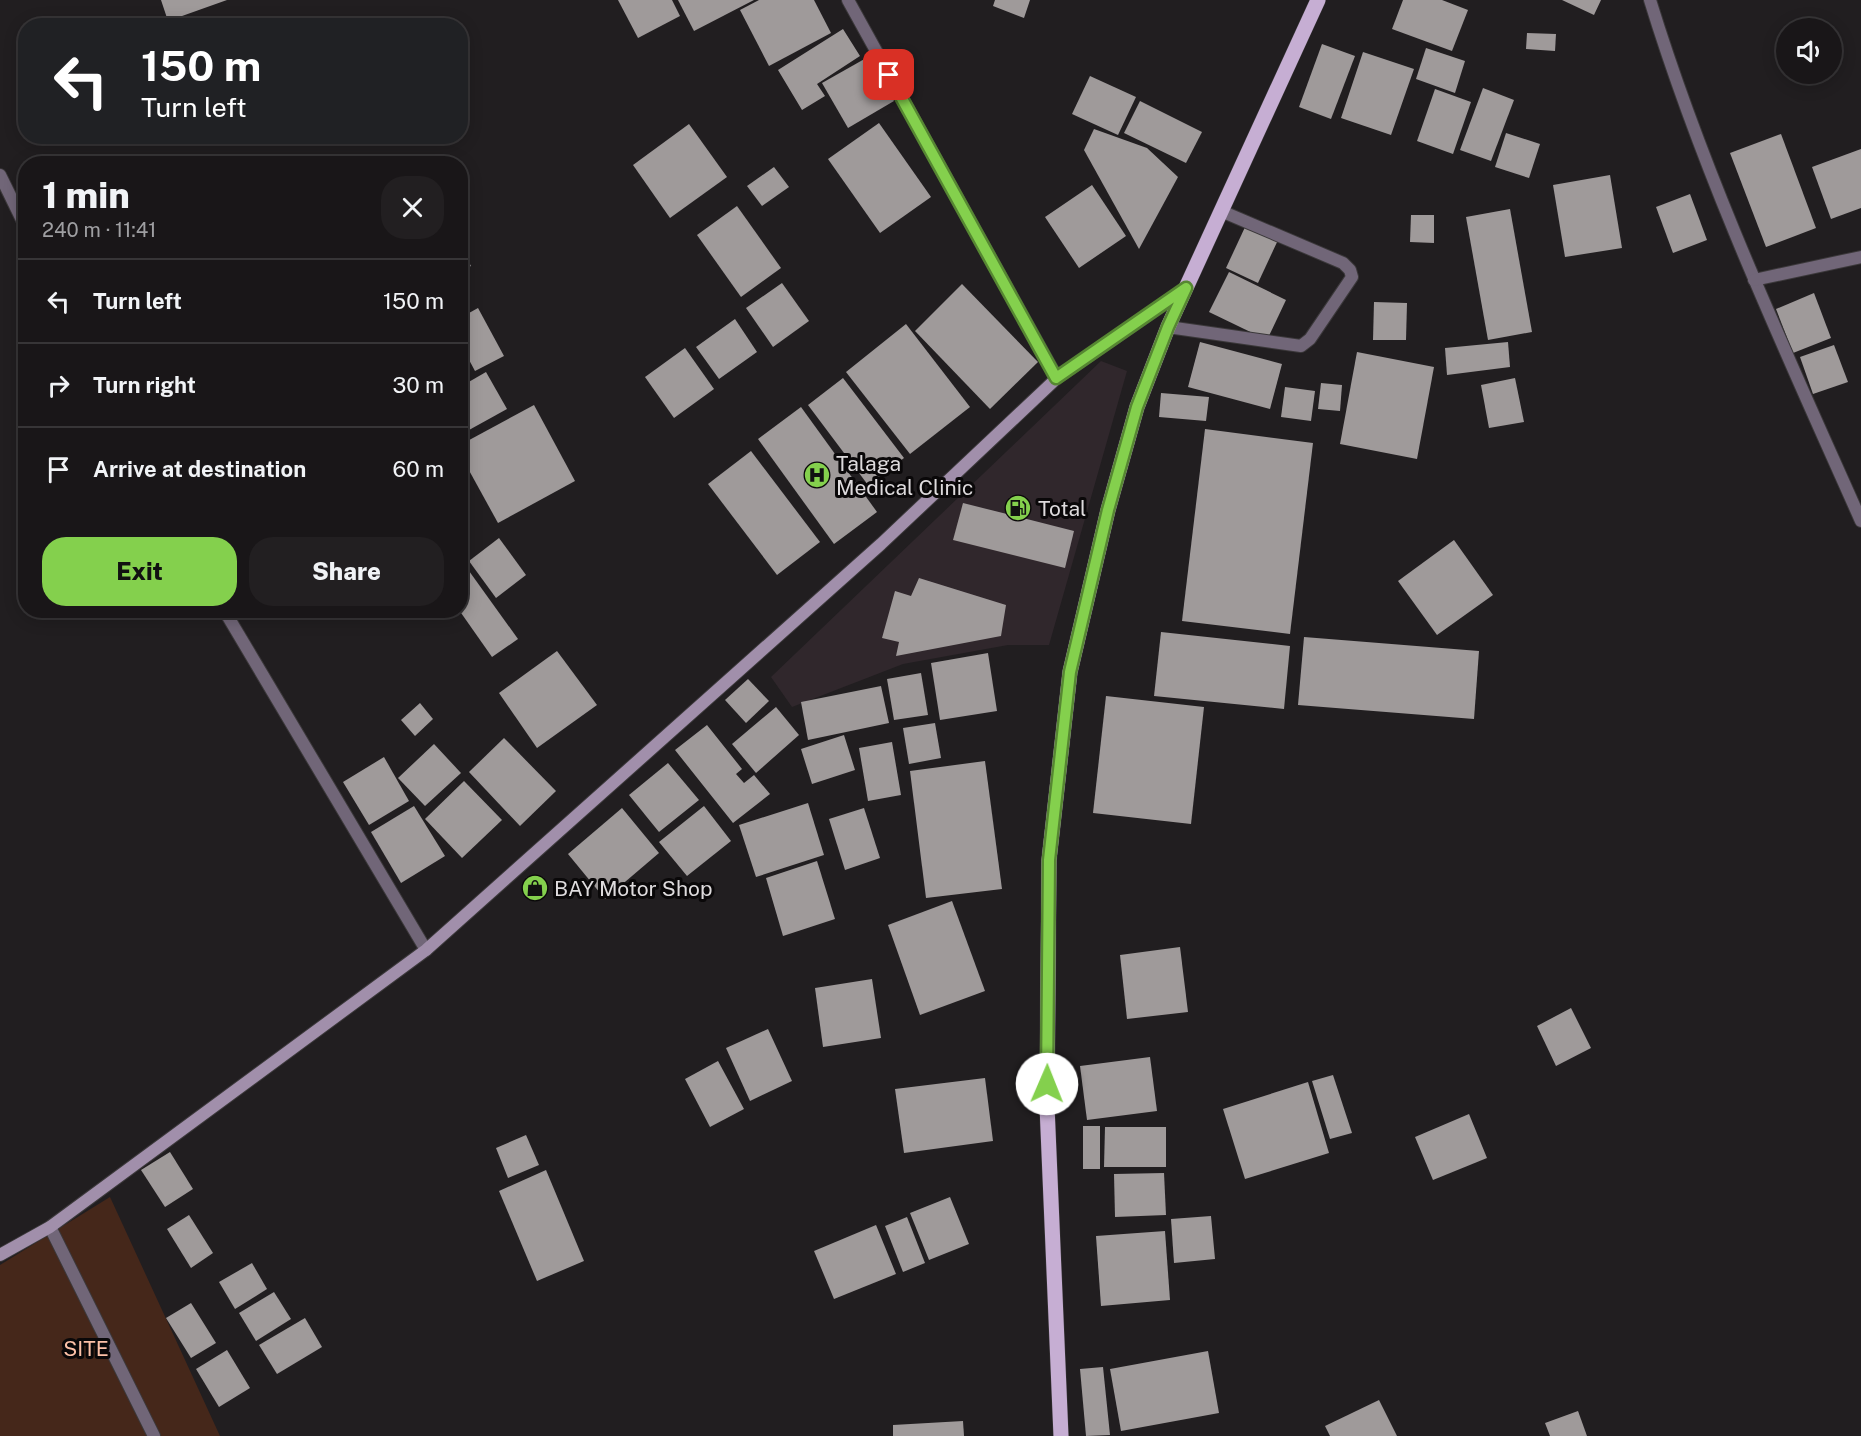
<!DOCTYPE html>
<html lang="en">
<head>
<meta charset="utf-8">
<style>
	body { margin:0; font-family:"Public Sans",sans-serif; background:#221f21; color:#f1f3f6; height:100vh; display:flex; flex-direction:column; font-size:22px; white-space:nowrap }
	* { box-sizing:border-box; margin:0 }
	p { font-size:20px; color:#9f9fa2 }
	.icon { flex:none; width:33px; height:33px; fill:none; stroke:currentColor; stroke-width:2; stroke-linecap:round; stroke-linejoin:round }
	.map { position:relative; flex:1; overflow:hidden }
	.details { position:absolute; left:18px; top:156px; width:450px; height:462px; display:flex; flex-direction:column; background:#191618; border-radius:24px; box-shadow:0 3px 15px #0003,0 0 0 2px #373537 }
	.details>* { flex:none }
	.guide { position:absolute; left:18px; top:18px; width:450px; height:126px; border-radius:24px; box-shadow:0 3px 15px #0003,0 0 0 2px #373537; background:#202124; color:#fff; overflow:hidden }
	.tools { position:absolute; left:1776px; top:18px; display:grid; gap:12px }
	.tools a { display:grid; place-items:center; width:66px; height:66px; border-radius:50%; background:#191618; box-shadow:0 3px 15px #0003,0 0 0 2px #373537; font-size:30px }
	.pin { position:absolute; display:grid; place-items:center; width:51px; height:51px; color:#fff; margin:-26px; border-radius:12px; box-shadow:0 3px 9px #0006 }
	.me { position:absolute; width:66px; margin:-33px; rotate:1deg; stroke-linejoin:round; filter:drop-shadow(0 0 4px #0008) }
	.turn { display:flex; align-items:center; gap:21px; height:126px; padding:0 24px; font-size:27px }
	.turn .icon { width:78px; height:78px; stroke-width:2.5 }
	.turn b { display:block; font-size:42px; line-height:51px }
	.round { display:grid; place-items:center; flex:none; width:63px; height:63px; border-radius:24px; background:#221f21 }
	.overview { display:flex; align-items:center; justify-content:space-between; height:102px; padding:0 24px }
	h1 { font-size:36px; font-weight:800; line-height:45px }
	.primary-button { display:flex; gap:12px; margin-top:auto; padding:12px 24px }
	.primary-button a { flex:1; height:69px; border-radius:24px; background:#84d04d; color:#111; font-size:24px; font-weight:800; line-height:69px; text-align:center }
	.primary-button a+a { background:#221f21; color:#f1f3f6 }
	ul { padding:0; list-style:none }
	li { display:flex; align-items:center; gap:18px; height:84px; padding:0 24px; border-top:2px solid #373537 }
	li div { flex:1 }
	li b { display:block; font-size:22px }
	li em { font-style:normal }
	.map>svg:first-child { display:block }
</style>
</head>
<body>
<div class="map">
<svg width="1861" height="1436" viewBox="0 0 1861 1436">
	<rect width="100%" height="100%" fill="#211e20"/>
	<polygon fill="#30272c" points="1101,361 1127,371 1049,645 1008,645 903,664 792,707 771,677"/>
	<polygon fill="#45271a" points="110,1197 220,1436 0,1436 0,1265"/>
	<g fill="#9f9a9a">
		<polygon points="161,0 227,0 168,21"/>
		<polygon points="618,0 672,0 680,16 638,38"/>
		<polygon points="678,0 754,0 694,31"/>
		<polygon points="759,0 814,0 831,33 769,66 740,10"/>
		<polygon points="995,0 1030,0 1024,18 993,6"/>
		<polygon points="1403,0 1442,0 1468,10 1452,51 1392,29"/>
		<polygon points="1562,0 1601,0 1594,15"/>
		<polygon points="843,29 860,56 817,84 825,96 802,110 778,70"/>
		<polygon points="1527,33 1556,34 1555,51 1526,49"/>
		<polygon points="1322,44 1355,56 1331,119 1299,107"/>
		<polygon points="1426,48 1465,61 1455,93 1416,79"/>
		<polygon points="1363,52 1414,69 1391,135 1341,118"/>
		<polygon points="868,57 894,101 848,128 822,83"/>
		<polygon points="1090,76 1136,97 1118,135 1072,114"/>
		<polygon points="1483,88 1514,100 1491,161 1460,150"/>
		<polygon points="1435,89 1471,102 1453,154 1417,141"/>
		<polygon points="1140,101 1202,132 1186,163 1124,133"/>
		<polygon points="879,123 931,197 880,233 828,159"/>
		<polygon points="689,124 727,177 670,218 633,165"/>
		<polygon points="1094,129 1147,148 1178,177 1139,249 1084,150"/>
		<polygon points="1506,133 1540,144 1529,178 1495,167"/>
		<polygon points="1781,134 1816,228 1766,247 1730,153"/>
		<polygon points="1861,149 1861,208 1831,219 1812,167"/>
		<polygon points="774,167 789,187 762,206 747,186"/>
		<polygon points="1610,175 1622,248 1565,257 1553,185"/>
		<polygon points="1092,185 1126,236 1079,268 1045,217"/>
		<polygon points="1690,194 1707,240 1673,253 1656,207"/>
		<polygon points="737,206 781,268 741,297 697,235"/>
		<polygon points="1510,209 1532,332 1488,340 1466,217"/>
		<polygon points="1411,215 1434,215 1434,243 1410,242"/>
		<polygon points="1246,225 1278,240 1258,283 1226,268"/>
		<polygon points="460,246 471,266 460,271"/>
		<polygon points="1229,272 1286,300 1267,340 1209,312"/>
		<polygon points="782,283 809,321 773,347 746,308"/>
		<polygon points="962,284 1038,362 990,409 915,331"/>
		<polygon points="1814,293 1831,338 1793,353 1776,309"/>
		<polygon points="1374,302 1407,303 1406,340 1373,340"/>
		<polygon points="478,308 504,356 475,371 460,343 460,318"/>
		<polygon points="735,319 757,352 719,379 696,347"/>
		<polygon points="906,324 970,407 910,454 846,372"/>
		<polygon points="1200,342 1282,364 1270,409 1188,387"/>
		<polygon points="1508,342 1510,367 1447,375 1445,348"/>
		<polygon points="1834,345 1848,382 1813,394 1800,357"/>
		<polygon points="685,348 714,389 674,418 645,377"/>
		<polygon points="1357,352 1434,367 1417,459 1340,444"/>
		<polygon points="460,362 469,376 460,381"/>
		<polygon points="486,372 507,409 460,435 460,387"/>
		<polygon points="843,378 904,458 868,485 808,405"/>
		<polygon points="1515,378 1524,422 1489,428 1481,385"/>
		<polygon points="1321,383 1342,385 1340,411 1318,409"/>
		<polygon points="1285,387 1315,391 1311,421 1281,417"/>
		<polygon points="1161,393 1209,397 1206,421 1159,417"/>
		<polygon points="534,405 575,481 498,523 460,454 460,445"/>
		<polygon points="801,407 877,512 834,544 758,439"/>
		<polygon points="1205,429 1313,443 1290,634 1182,621"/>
		<polygon points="751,451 820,542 777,575 708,484"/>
		<polygon points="963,503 1074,531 1065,568 953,540"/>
		<polygon points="499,538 526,575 496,598 469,561"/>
		<polygon points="1454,540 1493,595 1437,635 1398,581"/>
		<polygon points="464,564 518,639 492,657 459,610 460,566"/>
		<polygon points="919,578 1006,605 1001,636 896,656 899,642 882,638 895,591 911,596"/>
		<polygon points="1161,632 1290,646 1284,709 1154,696"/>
		<polygon points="1304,637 1479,651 1474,719 1298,705"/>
		<polygon points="557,651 597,705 537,748 499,693"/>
		<polygon points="988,653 997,711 940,720 931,663"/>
		<polygon points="921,673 928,715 894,720 887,679"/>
		<polygon points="748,679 769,701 746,723 725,700"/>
		<polygon points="881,686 889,723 808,740 801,702"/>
		<polygon points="1106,696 1204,707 1191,824 1093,813"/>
		<polygon points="420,703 433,719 415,736 401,720"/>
		<polygon points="776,707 799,735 756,773 732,744"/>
		<polygon points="935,723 941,758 909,764 903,728"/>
		<polygon points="707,725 742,769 736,774 744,783 754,775 770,794 733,823 675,750"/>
		<polygon points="844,735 855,770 812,784 801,749"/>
		<polygon points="504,738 556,791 520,826 469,772"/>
		<polygon points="892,742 901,795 868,801 859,748"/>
		<polygon points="434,744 461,773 425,806 398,778"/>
		<polygon points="384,757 409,801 369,825 343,782"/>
		<polygon points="985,761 1002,889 926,898 910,771"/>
		<polygon points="668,763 699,800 659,832 629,795"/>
		<polygon points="464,781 502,820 462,858 425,819"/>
		<polygon points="808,803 824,855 756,877 739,825"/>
		<polygon points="414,806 445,856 401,883 371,832"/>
		<polygon points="704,806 731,841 687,876 659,842"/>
		<polygon points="622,808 659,853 605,899 568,854"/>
		<polygon points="864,808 880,858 845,870 829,819"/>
		<polygon points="817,861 835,919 783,936 766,878"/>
		<polygon points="952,901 985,991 920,1015 888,925"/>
		<polygon points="1180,947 1188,1012 1127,1019 1120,955"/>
		<polygon points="872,979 881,1038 823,1047 815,988"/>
		<polygon points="1571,1008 1591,1048 1556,1066 1537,1026"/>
		<polygon points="768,1029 792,1081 750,1101 726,1048"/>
		<polygon points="1150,1057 1157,1111 1087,1120 1080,1066"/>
		<polygon points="718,1061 744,1109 710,1127 685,1079"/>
		<polygon points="1333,1075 1352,1133 1330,1139 1312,1081"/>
		<polygon points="985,1078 993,1141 904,1153 895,1089"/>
		<polygon points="1308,1082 1329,1153 1245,1179 1223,1109"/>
		<polygon points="1469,1114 1487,1158 1433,1180 1415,1137"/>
		<rect x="1083" y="1126" width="17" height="43"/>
		<polygon points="1105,1127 1166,1127 1166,1167 1104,1167"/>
		<polygon points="526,1135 539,1165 508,1178 496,1148"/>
		<polygon points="170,1152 193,1189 165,1207 141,1170"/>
		<polygon points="546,1170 584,1261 537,1281 499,1191"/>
		<polygon points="1164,1173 1166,1215 1115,1217 1114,1174"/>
		<polygon points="950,1197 969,1244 929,1260 910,1213"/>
		<polygon points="189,1215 213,1253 191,1268 167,1229"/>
		<polygon points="1211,1216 1215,1259 1174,1263 1171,1219"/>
		<polygon points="907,1217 925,1263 903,1272 885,1226"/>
		<polygon points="876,1225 896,1274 834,1299 814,1251"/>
		<polygon points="1165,1231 1170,1300 1101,1306 1096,1236"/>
		<polygon points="252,1263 267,1289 235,1309 219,1282"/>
		<polygon points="274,1292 291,1319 256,1341 239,1313"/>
		<polygon points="191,1303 216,1343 191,1358 166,1318"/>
		<polygon points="305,1318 322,1347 277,1374 259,1345"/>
		<polygon points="227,1350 250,1388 219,1407 196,1369"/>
		<polygon points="1208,1351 1219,1413 1121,1431 1110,1369"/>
		<polygon points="1103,1367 1110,1435 1086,1436 1080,1369"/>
		<polygon points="1379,1400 1397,1436 1330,1436 1325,1426"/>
		<polygon points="1578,1411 1587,1436 1550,1436 1545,1423"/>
		<polygon points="963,1421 964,1436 893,1436 893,1425"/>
	</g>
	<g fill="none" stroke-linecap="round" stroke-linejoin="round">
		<g stroke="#3b383a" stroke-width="14">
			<g id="lane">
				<polyline points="1168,327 1301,346 1310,339 1352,277 1350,270 1343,263 1221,211"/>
				<polyline points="50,1227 154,1436"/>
			</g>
		</g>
		<g stroke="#3b383a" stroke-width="14">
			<g id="street">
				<polyline points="848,0 1057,378"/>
				<path d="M1650 0C1705 179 1785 350 1861 521"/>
				<polyline points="0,175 26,228"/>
				<polyline points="1754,280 1861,257"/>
				<polyline points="224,610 426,950"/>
			</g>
		</g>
		<g stroke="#3b383a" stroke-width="14">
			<polyline id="secondary" points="0,1255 50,1227 426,950 881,544 1057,378 1186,289"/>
		</g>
		<g stroke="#3b383a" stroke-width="16">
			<polyline id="primary" points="1061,1436 1047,1106 1049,860 1070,672 1108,510 1137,407 1168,327 1318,0"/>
		</g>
		<use href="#lane" stroke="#716678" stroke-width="12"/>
		<use href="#street" stroke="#716678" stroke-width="12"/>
		<use href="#secondary" stroke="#a18fab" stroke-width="12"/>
		<use href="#primary" stroke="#c6aed3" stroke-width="15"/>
	</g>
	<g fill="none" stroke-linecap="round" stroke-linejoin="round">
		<g stroke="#568732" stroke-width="15">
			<polyline id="route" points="889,75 1056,378 1186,288 1168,327 1137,407 1108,510 1070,672 1049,860 1047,1084"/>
		</g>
		<use href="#route" stroke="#84d04d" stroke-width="10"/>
	</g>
	<defs>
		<g id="hospital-disc" transform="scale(1.35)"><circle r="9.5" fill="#84d04d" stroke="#0a0809"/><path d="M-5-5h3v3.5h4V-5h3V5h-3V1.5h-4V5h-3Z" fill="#111"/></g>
		<g id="fuel-disc" transform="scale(1.35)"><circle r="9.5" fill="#84d04d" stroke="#0a0809"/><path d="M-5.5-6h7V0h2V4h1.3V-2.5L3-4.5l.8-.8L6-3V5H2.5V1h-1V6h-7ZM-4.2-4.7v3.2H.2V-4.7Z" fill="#111"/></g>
		<g id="shop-disc" transform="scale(1.35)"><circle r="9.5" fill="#84d04d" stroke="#0a0809"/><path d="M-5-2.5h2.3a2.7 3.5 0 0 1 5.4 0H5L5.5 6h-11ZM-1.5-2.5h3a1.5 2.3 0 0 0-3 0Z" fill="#111"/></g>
	</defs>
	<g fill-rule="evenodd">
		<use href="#hospital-disc" x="817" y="475"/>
		<use href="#fuel-disc" x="1018" y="508"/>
		<use href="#shop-disc" x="535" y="888"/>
	</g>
	<g text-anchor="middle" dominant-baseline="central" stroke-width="6" stroke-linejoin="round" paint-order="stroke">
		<g font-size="21" fill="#dedbdd" stroke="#0a0809" text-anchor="start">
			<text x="836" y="463">Talaga<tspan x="836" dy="24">Medical Clinic</tspan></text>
			<text x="1038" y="508">Total</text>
			<text x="554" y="888">BAY Motor Shop</text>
		</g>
		<g font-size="21" fill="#fdc1a7" stroke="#0a0809">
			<text x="86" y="1348">SITE</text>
		</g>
	</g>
</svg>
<div class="tools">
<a><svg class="icon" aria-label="sound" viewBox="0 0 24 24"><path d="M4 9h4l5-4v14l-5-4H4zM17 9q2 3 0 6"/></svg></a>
</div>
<div class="pin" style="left:889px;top:75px;background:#d93025"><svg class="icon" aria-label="arrive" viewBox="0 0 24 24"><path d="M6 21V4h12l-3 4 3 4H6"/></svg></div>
<svg class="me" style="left:1047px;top:1084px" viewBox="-20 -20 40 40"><circle r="19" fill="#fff"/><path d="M0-13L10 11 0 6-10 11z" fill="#84d04d"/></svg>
<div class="guide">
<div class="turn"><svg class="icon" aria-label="left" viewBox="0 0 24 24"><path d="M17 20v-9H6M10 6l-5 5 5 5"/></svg><div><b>150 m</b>Turn left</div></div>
</div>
<section class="details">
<div class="overview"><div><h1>1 min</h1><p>240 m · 11:41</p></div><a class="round"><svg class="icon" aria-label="close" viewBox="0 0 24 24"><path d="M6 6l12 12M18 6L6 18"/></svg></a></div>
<ul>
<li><svg class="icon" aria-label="left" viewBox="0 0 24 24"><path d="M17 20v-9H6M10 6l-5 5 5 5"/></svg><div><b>Turn left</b></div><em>150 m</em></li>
<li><svg class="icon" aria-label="right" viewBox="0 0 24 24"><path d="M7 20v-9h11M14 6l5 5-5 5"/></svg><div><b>Turn right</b></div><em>30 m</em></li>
<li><svg class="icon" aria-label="arrive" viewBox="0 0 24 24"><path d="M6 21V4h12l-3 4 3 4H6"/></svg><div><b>Arrive at destination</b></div><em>60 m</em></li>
</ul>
<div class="primary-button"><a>Exit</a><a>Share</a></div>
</section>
</div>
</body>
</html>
